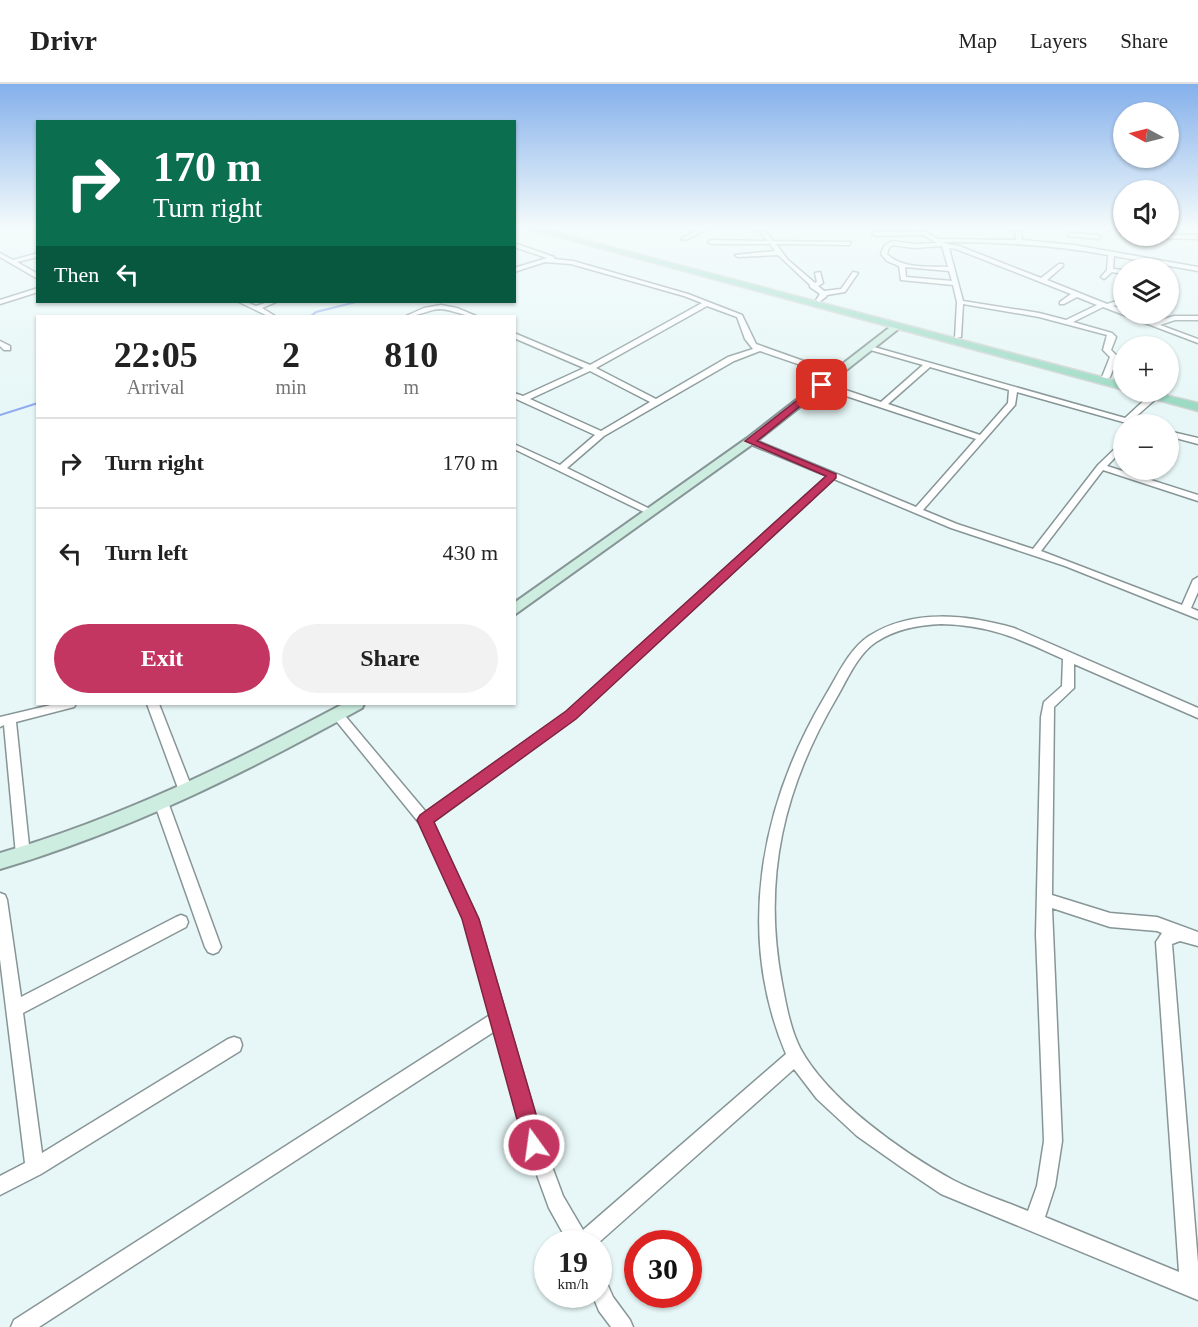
<!DOCTYPE html>
<html lang="en">
<head>
<meta charset="utf-8">
<style>
	body { margin:0; font-family:Georgia,serif; background:#f2f2f2; color:#222; height:100vh; display:flex; flex-direction:column; font-size:22px; white-space:nowrap }
	* { box-sizing:border-box; margin:0 }
	p { font-size:20px; color:#767676 }
	.icon { flex:none; width:33px; height:33px; fill:none; stroke:currentColor; stroke-width:2; stroke-linecap:round; stroke-linejoin:round }
	.map { position:relative; flex:1; overflow:hidden }
	.drawer { position:absolute; left:36px; top:231px; width:480px; height:390px; display:flex; flex-direction:column; background:#fff; border-radius:0px; box-shadow:0 2px 4px #0004 }
	.drawer>* { flex:none }
	.top-card { position:absolute; left:36px; top:36px; width:480px; height:183px; border-radius:0px; box-shadow:0 2px 4px #0004; background:#0b6e4f; color:#fff; overflow:hidden }
	.needle { width:39px; rotate:277deg }
	.buttons { position:absolute; left:1113px; top:18px; display:grid; gap:12px }
	.buttons a { display:grid; place-items:center; width:66px; height:66px; border-radius:50%; background:#fff; box-shadow:0 2px 4px #0004; font-size:30px }
	.speed { position:absolute; left:534px; top:1146px; display:flex; gap:12px; font-size:30px; font-weight:700; text-align:center }
	.speed>* { display:grid; place-content:center; width:78px; height:78px; border-radius:50%; background:#fff; box-shadow:0 2px 4px #0004; line-height:1 }
	.speed small { font-size:15px; font-weight:400 }
	.speed .limit { border:9px solid #d22; background:#fff; color:#111 }
	.pin { position:absolute; display:grid; place-items:center; width:51px; height:51px; color:#fff; margin:-26px; border-radius:12px; box-shadow:0 3px 9px #0006 }
	.me { position:absolute; width:66px; margin:-33px; rotate:346deg; stroke-linejoin:round; filter:drop-shadow(0 0 4px #0008) }
	.turn { display:flex; align-items:center; gap:21px; height:126px; padding:0 18px; font-size:27px }
	.turn .icon { width:78px; height:78px; stroke-width:2.5 }
	.turn b { display:block; font-size:42px; line-height:51px }
	.then { display:flex; align-items:center; height:57px; padding:0 18px; background:#0003; gap:12px; font-size:22px }
	.eta { display:flex; justify-content:space-evenly; align-items:center; height:102px; text-align:center }
	.eta b { font-size:36px; font-weight:600; line-height:42px }
	.button { display:flex; gap:12px; margin-top:auto; padding:12px 18px }
	.button a { flex:1; height:69px; border-radius:36px; background:#c43662; color:#fff; font-size:24px; font-weight:600; line-height:69px; text-align:center }
	.button a+a { background:#f2f2f2; color:#222 }
	ul { padding:0; list-style:none }
	li { display:flex; align-items:center; gap:18px; height:90px; padding:0 18px; border-top:2px solid #e0e0e0 }
	li div { flex:1 }
	li b { display:block; font-size:22px }
	li em { font-style:normal }
	header { display:flex; align-items:center; gap:36px; box-sizing:border-box; height:84px; padding:0 30px; background:#fff; border-bottom:2px solid #e0e0e0 }
	header strong { font-size:28px }
	nav { display:flex; gap:33px; margin-inline-start:auto; font-size:21px }
	.map>svg:first-child { display:block }
</style>
</head>
<body>
<header>
<strong>Drivr</strong>
<nav><a>Map</a><a>Layers</a><a>Share</a></nav>
</header>
<div class="map">
<svg width="1198" height="1243" viewBox="0 0 1198 1243">
	<rect width="100%" height="100%" fill="#e7f7f7"/>
	<g fill="none" stroke-linecap="round" stroke-linejoin="round">
		<g stroke="#8fabf0" stroke-width="2">
			<polyline points="311,232 316,228 356,218"/>
			<polyline points="0,331 38,319"/>
		</g>
		<g stroke="#879596" stroke-width="3">
			<g id="street">
				<polygon points="701,144 709,144 686,156 681,155"/>
				<polygon points="757,144 763,144 773,157 851,158 849,161 776,160 788,176 815,199 817,198 815,189 820,188 823,199 818,202 824,207 841,205 853,188 858,189 845,208 827,211 826,213 819,218 816,216 820,210 810,203 810,201 778,171 738,173 735,171 775,167 770,160 711,160 708,158 711,156 767,157"/>
				<path d="M913 144H920L938 155 1016 156 1015 148 1011 144H1018L1021 147 1022 156 1074 161 1198 183V187L1114 172 1113 185 1124 186V190L1112 188 1104 195 1101 193 1107 186 1108 171C1053 161 999 158 943 158L947 160 959 162 1041 194 1059 180H1063V182L1047 196 1107 220 1124 215V219L1113 222 1124 226V230H1131L1154 238 1174 232H1198V236H1175L1160 241 1198 255V259L1103 223 1073 238 1112 249 1116 253 1111 266 1118 273 1110 293 1106 295 1102 293 1110 273 1103 266 1107 251 1039 233 963 220 961 253 955 254 957 218 953 201 901 196 899 182 887 177 881 170 884 162 892 157 914 160 937 159 923 151 875 152 872 150 875 148 918 147ZM893 161 914 164 942 162 948 183C928 182 902 185 887 170L889 164ZM949 164 956 165 1071 210 1060 218V220H1064L1077 213 1097 221 1066 236 1039 229 963 217ZM905 183 949 187 952 197 906 193Z"/>
				<polygon points="1108,144 1124,145 1124,149 1109,145"/>
				<polygon points="1070,149 1098,151 1101,153 1098,155 1068,152"/>
				<polygon points="1168,151 1198,151 1198,155 1156,154 1153,152"/>
				<path d="M514 159 554 173V175L573 177 688 210 742 231 756 260 840 290 833 292 760 267 734 277 604 352 567 384 656 428 654 430H648L514 365V360L560 381 595 351 514 314V309L523 312 584 284 514 254V249L590 281 702 219 684 212 571 180 545 178 514 188V184L547 174 514 163ZM707 222 737 233 745 255 753 265 728 273 656 315 596 284ZM590 287 650 318 601 347 530 315Z"/>
				<polygon points="0,169 13,176 38,169 38,173 17,178 38,190 38,195 0,173"/>
				<polygon points="38,204 38,208 0,220 0,216"/>
				<polygon points="239,218 246,218 256,222 268,218 276,218 262,224 275,232 268,232"/>
				<path d="M441 221 457 224 476 232C464 233 452 225 439 225 427 226 417 233 406 232L424 224Z"/>
				<polygon points="0,257 10,262 10,266 4,266 0,262"/>
				<path d="M867 261 1125 334 1152 309H1158V313L1132 336 1140 338 1141 340H1130L1017 308 1015 321 923 426 957 440 1033 465 1098 381 1124 356V364L1107 382 1198 411V417L1103 386 1041 467 1182 521 1193 496 1198 493V508L1191 524 1198 527V535L1065 482 951 444 834 395 575 634 433 738 478 835 544 1061 563 1112 583 1146 786 970C736 852 760 722 824 614 837 593 848 566 869 552 913 524 967 531 1014 544L1198 624V634L1074 580V604L1054 623 1052 811 1110 829 1157 833 1198 848V862L1180 857 1172 860 1198 1179V1216L941 1110 901 1083 857 1052 817 1015 794 985 597 1160H569L549 1124 526 1061 495 947 39 1243H11L14 1236 490 931 464 835 420 740 333 633 331 630 333 627H341L426 728 567 628 827 392 747 359V355H753L916 423 976 355 819 303V299H825L881 318 923 281 867 265ZM930 283 1009 306 1008 319 980 351 888 320ZM941 540C991 541 1019 555 1063 575L1062 602 1044 618 1041 633 1036 851 1044 1057 1037 1102 1028 1127C1004 1117 976 1108 953 1096 902 1068 828 1016 800 964 790 944 786 920 782 899 762 794 784 703 837 613 848 594 858 570 876 558 896 545 918 541 941 540ZM1052 824 1110 843 1157 847 1162 849 1156 858 1179 1188 1045 1133 1055 1102 1062 1057Z"/>
				<polygon points="1168,347 1198,354 1198,360 1168,352"/>
				<polygon points="55,620 76,620 74,623 16,638 30,771 28,775 23,777 18,775 16,771 4,641 0,643 0,633"/>
				<polygon points="147,620 159,620 193,707 191,711 186,712 181,711 179,707"/>
				<polygon points="161,713 166,714 168,718 221,863 218,868 213,870 208,868 205,863 154,718 156,714"/>
				<polygon points="0,809 5,811 7,816 21,913 176,833 181,831 186,833 188,838 186,843 23,929 42,1069 228,955 234,953 240,955 242,961 240,967 41,1090 0,1111 0,1092 25,1079 0,875"/>
				<polygon points="598,1192 605,1195 613,1213 630,1236 633,1243 611,1243 599,1227 592,1210 598,1210"/>
			</g>
		</g>
		<g stroke="#879596" stroke-width="4">
			<g id="secondary">
				<polygon points="894,240 902,242 754,359 514,531 514,519 746,355"/>
				<path d="M343 620H364L362 624C245 689 128 747 0 785V769C121 734 232 679 343 620Z"/>
			</g>
		</g>
		<g stroke="#d1d3d3" stroke-width="3">
			<g id="primary">
				<polygon points="525,144 539,144 1124,299 1124,306"/>
				<polygon points="1134,308 1152,308 1198,319 1198,327 1136,310"/>
			</g>
		</g>
		<use href="#street" fill="#fff" fill-rule="evenodd"/>
		<use href="#secondary" fill="#cdede1" fill-rule="evenodd"/>
		<use href="#primary" fill="#9bdac3" fill-rule="evenodd"/>
	</g>
	<linearGradient id="sky" x2="0" y2="1"><stop stop-color="#84b0eb"/><stop offset="0.45" stop-color="#f4fbfb"/><stop offset="1" stop-color="#f4fbfb" stop-opacity="0"/></linearGradient>
	<rect width="1198" height="318" fill="url(#sky)"/>
	<polygon fill="#c43662" stroke="#7f2340" stroke-width="1.5" points="819,299 826,301 757,357 836,390 836,394 576,635 434,738 479,835 545,1061 542,1069 534,1072 527,1069 524,1061 462,835 417,736 420,731 566,627 826,392 745,357"/>
</svg>
<div class="buttons">
<a><svg class="needle" viewBox="-14 -14 28 28"><path d="M0-13l5 13h-10z" fill="#e53935"/><path d="M0 13l5-13h-10z" fill="#767676"/></svg></a>
<a><svg class="icon" aria-label="sound" viewBox="0 0 24 24"><path d="M4 9h4l5-4v14l-5-4H4zM17 9q2 3 0 6"/></svg></a>
<a><svg class="icon" aria-label="layers" viewBox="0 0 24 24"><path d="M12 4l9 5-9 5-9-5zM3 14l9 5 9-5"/></svg></a>
<a>+</a>
<a>−</a>
</div>
<div class="speed"><div>19<small>km/h</small></div><div class="limit">30</div></div>
<div class="pin" style="left:822px;top:301px;background:#d93025"><svg class="icon" aria-label="arrive" viewBox="0 0 24 24"><path d="M6 21V4h12l-3 4 3 4H6"/></svg></div>
<svg class="me" style="left:534px;top:1061px" viewBox="-20 -20 40 40"><circle r="17" fill="#c43662" stroke="#fff" stroke-width="3"/><path d="M0-11L8 9 0 5-8 9z" fill="#fff"/></svg>
<div class="top-card">
<div class="turn"><svg class="icon" aria-label="right" viewBox="0 0 24 24"><path d="M7 20v-9h11M14 6l5 5-5 5"/></svg><div><b>170 m</b>Turn right</div></div>
<div class="then">Then<svg class="icon" aria-label="left" viewBox="0 0 24 24"><path d="M17 20v-9H6M10 6l-5 5 5 5"/></svg></div>
</div>
<section class="drawer">
<div class="eta">
<div><b>22:05</b><p>Arrival</p></div>
<div><b>2</b><p>min</p></div>
<div><b>810</b><p>m</p></div>
</div>
<ul>
<li><svg class="icon" aria-label="right" viewBox="0 0 24 24"><path d="M7 20v-9h11M14 6l5 5-5 5"/></svg><div><b>Turn right</b></div><em>170 m</em></li>
<li><svg class="icon" aria-label="left" viewBox="0 0 24 24"><path d="M17 20v-9H6M10 6l-5 5 5 5"/></svg><div><b>Turn left</b></div><em>430 m</em></li>
</ul>
<div class="button"><a>Exit</a><a>Share</a></div>
</section>
</div>
</body>
</html>
